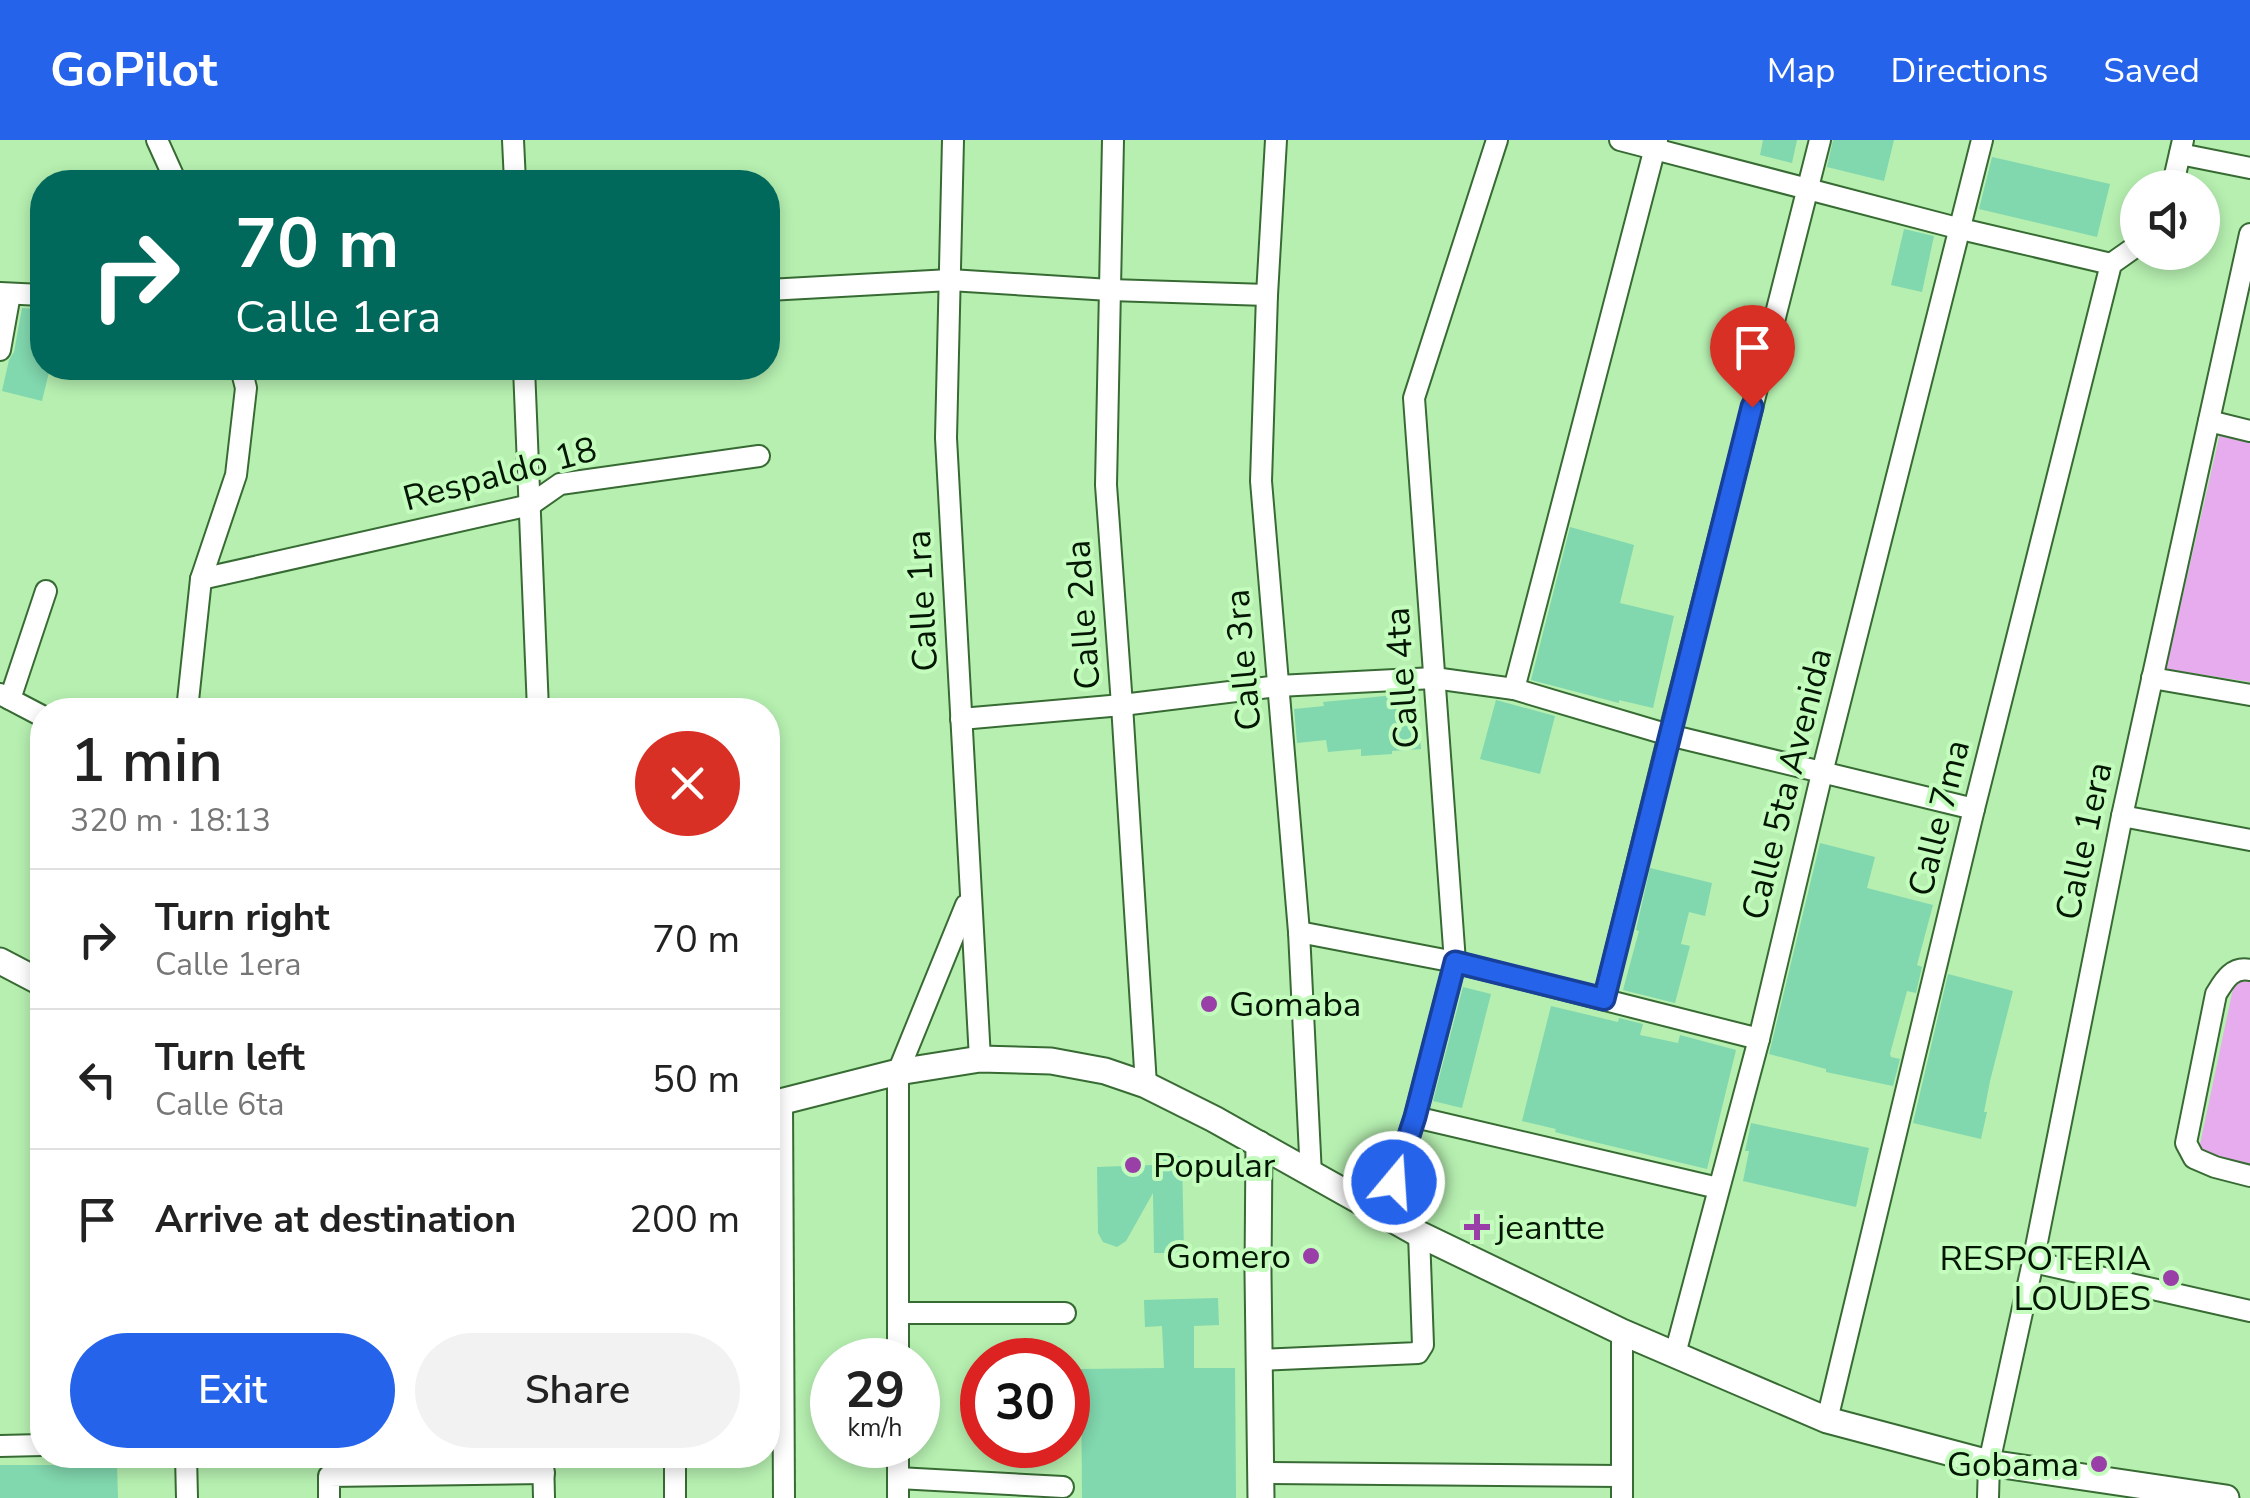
<!DOCTYPE html>
<html lang="en">
<head>
<meta charset="utf-8">
<style>
	body { margin:0; font-family:"Nunito Sans",sans-serif; background:#f2f2f2; color:#222; height:100vh; display:flex; flex-direction:column; font-size:38px; white-space:nowrap }
	* { box-sizing:border-box; margin:0 }
	p { font-size:32px; color:#767676 }
	.icon { flex:none; width:55px; height:55px; fill:none; stroke:currentColor; stroke-width:2; stroke-linecap:round; stroke-linejoin:round }
	.map { position:relative; flex:1; overflow:hidden }
	.panel { position:absolute; left:30px; top:558px; width:750px; height:770px; display:flex; flex-direction:column; background:#fff; border-radius:40px; box-shadow:0 5px 15px #0003 }
	.panel>* { flex:none }
	.guide { position:absolute; left:30px; top:30px; width:750px; height:210px; border-radius:40px; box-shadow:0 5px 15px #0003; background:#00695c; color:#fff; overflow:hidden }
	.buttons { position:absolute; left:2120px; top:30px; display:grid; gap:20px }
	.buttons a { display:grid; place-items:center; width:100px; height:100px; border-radius:50%; background:#fff; box-shadow:0 5px 15px #0003; font-size:50px }
	.speed { position:absolute; left:810px; top:1198px; display:flex; gap:20px; font-size:50px; font-weight:700; text-align:center }
	.speed>* { display:grid; place-content:center; width:130px; height:130px; border-radius:50%; background:#fff; box-shadow:0 5px 15px #0003; line-height:1 }
	.speed small { font-size:25px; font-weight:400 }
	.speed .limit { border:15px solid #d22; background:#fff; color:#111 }
	.pin { position:absolute; display:grid; place-items:center; width:85px; height:85px; color:#fff; margin:-102px -42px; border-radius:50% 50% 50% 0; rotate:-45deg; box-shadow:0 0 10px #0007 }
	.pin .icon { rotate:45deg }
	.me { position:absolute; width:110px; margin:-55px; rotate:18deg; stroke-linejoin:round; filter:drop-shadow(0 0 8px #0008) }
	.turn { display:flex; align-items:center; gap:35px; height:210px; padding:0 40px; font-size:45px }
	.turn .icon { width:130px; height:130px; stroke-width:2.5 }
	.turn b { display:block; font-size:70px; line-height:85px }
	.round { display:grid; place-items:center; flex:none; width:105px; height:105px; border-radius:52px; background:#f2f2f2 }
	.headline { display:flex; align-items:center; justify-content:space-between; height:170px; padding:0 40px }
	h1 { font-size:60px; font-weight:600; line-height:75px }
	.button { display:flex; gap:20px; margin-top:auto; padding:20px 40px }
	.button a { flex:1; height:115px; border-radius:60px; background:#2563eb; color:#fff; font-size:40px; font-weight:600; line-height:115px; text-align:center }
	.button a+a { background:#f2f2f2; color:#222 }
	ul { padding:0; list-style:none }
	li { display:flex; align-items:center; gap:30px; height:140px; padding:0 40px; border-top:2px solid #e0e0e0 }
	li div { flex:1 }
	li b { display:block; font-size:38px }
	li em { font-style:normal }
	header { display:flex; align-items:center; gap:60px; box-sizing:border-box; height:140px; padding:0 50px; background:#2563eb; color:#fff }
	header strong { font-size:48px }
	nav { display:flex; gap:55px; margin-inline-start:auto; font-size:35px }
	.map>svg:first-child { display:block }
</style>
</head>
<body>
<header>
<strong>GoPilot</strong>
<nav><a>Map</a><a>Directions</a><a>Saved</a></nav>
</header>
<div class="map">
<svg width="2250" height="1358" viewBox="0 0 2250 1358">
	<rect width="100%" height="100%" fill="#b6efb0"/>
	<g fill="#e6acee">
		<polygon points="2221,289 2250,297 2250,542 2166,529"/>
		<polygon points="2235,839 2250,842 2250,1025 2198,1014"/>
	</g>
	<g fill="#81d7ae">
		<polygon points="1763,0 1797,0 1792,23 1760,15"/>
		<polygon points="1833,0 1894,0 1884,41 1827,27"/>
		<polygon points="1992,17 2110,44 2097,97 1979,69"/>
		<polygon points="1904,89 1934,96 1922,152 1891,145"/>
		<polygon points="22,168 42,169 42,228 50,228 42,261 2,251 9,220 14,212"/>
		<polygon points="1570,387 1634,405 1620,463 1674,476 1653,568 1619,560 1619,563 1531,540"/>
		<polygon points="1416,553 1421,609 1392,611 1392,614 1361,616 1361,609 1328,612 1326,600 1297,603 1294,569 1324,566 1323,562"/>
		<polygon points="1496,560 1555,576 1540,634 1480,619"/>
		<polygon points="1820,703 1875,717 1867,748 1933,765 1917,825 1922,827 1916,853 1907,851 1890,914 1891,917 1900,919 1893,946 1826,932 1826,929 1769,914"/>
		<polygon points="1650,728 1712,743 1705,776 1689,772 1681,804 1690,806 1675,863 1623,850 1639,791 1636,790"/>
		<polygon points="1948,834 2013,851 1990,941 1984,972 1987,972 1981,999 1913,983"/>
		<polygon points="1463,847 1491,854 1462,968 1433,961"/>
		<polygon points="1551,866 1618,882 1619,878 1643,884 1640,895 1678,903 1680,895 1736,910 1707,1029 1586,1000 1555,992 1556,989 1522,981"/>
		<polygon points="1751,983 1869,1008 1856,1067 1743,1041 1749,1011 1745,1011"/>
		<polygon points="1182,1016 1184,1113 1154,1113 1153,1053 1126,1101 1117,1107 1103,1102 1098,1093 1097,1027 1153,1025 1153,1017"/>
		<polygon points="1218,1158 1219,1185 1194,1186 1194,1228 1235,1228 1236,1358 1082,1358 1081,1229 1164,1228 1162,1186 1145,1187 1144,1160"/>
		<polygon points="0,1325 117,1325 118,1358 0,1358"/>
	</g>
	<g fill="none" stroke-linecap="round" stroke-linejoin="round">
		<g stroke="#376b33" stroke-width="24">
			<g id="minor">
				<polyline points="157,0 176,42"/>
				<polyline points="513,0 515,42"/>
				<polyline points="953,0 946,298 980,919"/>
				<polyline points="1113,0 1106,345 1122,565 1146,945"/>
				<polyline points="1276,0 1267,155 1261,341 1299,792 1311,1035"/>
				<polyline points="1620,0 1961,89 2111,124"/>
				<polyline points="2180,14 2250,28"/>
				<polyline points="2172,48 2183,0"/>
				<polyline points="768,150 950,140 1110,150 1267,155"/>
				<polyline points="0,153 42,155"/>
				<polyline points="0,210 10,154"/>
				<polyline points="524,228 538,570"/>
				<polyline points="2209,281 2250,291"/>
				<polyline points="201,439 530,365 560,344 759,316"/>
				<polyline points="2152,538 2250,555"/>
				<polyline points="1514,549 1657,0"/>
				<polyline points="0,554 42,576"/>
				<polyline points="10,559 46,451"/>
				<polyline points="187,570 201,439 236,335 246,248 241,228"/>
				<polyline points="961,579 1122,565 1278,546 1434,538 1514,549 1669,595 1974,669"/>
				<polyline points="2122,676 2250,700"/>
				<polyline points="1299,792 1455,822 1759,899"/>
				<path d="M2250 830C2232 826 2224 841 2216 854L2186 1003 2194 1018 2215 1027 2250 1036"/>
				<polyline points="1604,859 1669,595 1820,0"/>
				<polyline points="782,962 784,1358"/>
				<polyline points="1415,977 1718,1048"/>
				<polyline points="1383,1074 1415,977 1455,822 1414,258 1497,0"/>
				<polyline points="2033,1122 2250,1171"/>
				<polyline points="898,1173 1065,1173"/>
				<polyline points="1622,1192 1622,1358"/>
				<polyline points="1675,1214 1759,899 1822,633 1982,0"/>
				<polyline points="898,1220 898,932 966,765"/>
				<polyline points="1258,1220 1418,1213 1423,1205 1419,1094"/>
				<polyline points="1827,1280 1974,669 2111,124 2138,105"/>
				<polyline points="0,1306 42,1305"/>
				<polyline points="186,1315 187,1358"/>
				<polyline points="543,1315 544,1358"/>
				<polyline points="675,1315 675,1358"/>
				<polyline points="1261,1333 1621,1336"/>
				<polyline points="898,1338 1063,1347"/>
				<polyline points="329,1358 329,1336 544,1333"/>
				<polyline points="898,1358 898,1305"/>
				<polyline points="1988,1358 1989,1323 2033,1122 2122,676 2250,94"/>
			</g>
		</g>
		<g stroke="#376b33" stroke-width="29">
			<g id="tertiary">
				<polyline points="0,821 42,843"/>
				<polyline points="768,965 898,932 980,919 1051,921 1105,931 1146,945 1214,979 1419,1094 1622,1192 1827,1280 1989,1323 2226,1358"/>
				<polyline points="1259,1004 1258,1133 1261,1358"/>
			</g>
		</g>
		<use href="#minor" stroke="#fff" stroke-width="20"/>
		<use href="#tertiary" stroke="#fff" stroke-width="25"/>
	</g>
	<g fill="none" stroke-linecap="round" stroke-linejoin="round">
		<g stroke="#184099" stroke-width="25">
			<polyline id="route" points="1394,1042 1415,977 1455,822 1604,859 1752,267"/>
		</g>
		<use href="#route" stroke="#2563eb" stroke-width="18"/>
	</g>
	<g fill="#9a3ea8" stroke="#c3fcbd" stroke-width="4">
		<circle cx="1209" cy="864" r="10"/>
		<circle cx="1133" cy="1025" r="10"/>
		<path d="M1472 1072h10v10h10v10h-10v10h-10v-10h-10v-10h10z"/>
		<circle cx="1311" cy="1116" r="10"/>
		<circle cx="2171" cy="1138" r="10"/>
		<circle cx="2099" cy="1324" r="10"/>
	</g>
	<g text-anchor="middle" dominant-baseline="central" stroke-width="8" stroke-linejoin="round" paint-order="stroke">
		<g font-size="35" fill="#031703" stroke="#c3fcbd">
			<text transform="translate(500 334) rotate(-15)">Respaldo 18</text>
			<text transform="translate(922 461) rotate(-93)">Calle 1ra</text>
			<text transform="translate(1083 475) rotate(-94)">Calle 2da</text>
			<text transform="translate(1243 520) rotate(-95)">Calle 3ra</text>
			<text transform="translate(1402 538) rotate(-94)">Calle 4ta</text>
			<text transform="translate(1787 644) rotate(-76)">Calle 5ta Avenida</text>
			<text transform="translate(1939 678) rotate(-76)">Calle 7ma</text>
			<text transform="translate(2084 701) rotate(-78)">Calle 1era</text>
		</g>
		<g font-size="35" fill="#031703" stroke="#c3fcbd" text-anchor="start">
			<text x="1229" y="864">Gomaba</text>
			<text x="1153" y="1025">Popular</text>
			<text x="1497" y="1087">jeantte</text>
			<text x="1291" y="1116" text-anchor="end">Gomero</text>
			<text x="2151" y="1118" text-anchor="end">RESPOTERIA<tspan x="2151" dy="40">LOUDES</tspan></text>
			<text x="2079" y="1324" text-anchor="end">Gobama</text>
		</g>
	</g>
</svg>
<div class="buttons">
<a><svg class="icon" aria-label="sound" viewBox="0 0 24 24"><path d="M4 9h4l5-4v14l-5-4H4zM17 9q2 3 0 6"/></svg></a>
</div>
<div class="speed"><div>29<small>km/h</small></div><div class="limit">30</div></div>
<div class="pin" style="left:1752px;top:267px;background:#d93025"><svg class="icon" aria-label="arrive" viewBox="0 0 24 24"><path d="M6 21V4h12l-3 4 3 4H6"/></svg></div>
<svg class="me" style="left:1394px;top:1042px" viewBox="-20 -20 40 40"><circle r="17" fill="#2563eb" stroke="#fff" stroke-width="3"/><path d="M0-11L8 9 0 5-8 9z" fill="#fff"/></svg>
<div class="guide">
<div class="turn"><svg class="icon" aria-label="right" viewBox="0 0 24 24"><path d="M7 20v-9h11M14 6l5 5-5 5"/></svg><div><b>70 m</b>Calle 1era</div></div>
</div>
<section class="panel">
<div class="headline"><div><h1>1 min</h1><p>320 m · 18:13</p></div><a class="round" style="background:#d93025;color:#fff"><svg class="icon" aria-label="close" viewBox="0 0 24 24"><path d="M6 6l12 12M18 6L6 18"/></svg></a></div>
<ul>
<li><svg class="icon" aria-label="right" viewBox="0 0 24 24"><path d="M7 20v-9h11M14 6l5 5-5 5"/></svg><div><b>Turn right</b><p>Calle 1era</p></div><em>70 m</em></li>
<li><svg class="icon" aria-label="left" viewBox="0 0 24 24"><path d="M17 20v-9H6M10 6l-5 5 5 5"/></svg><div><b>Turn left</b><p>Calle 6ta</p></div><em>50 m</em></li>
<li><svg class="icon" aria-label="arrive" viewBox="0 0 24 24"><path d="M6 21V4h12l-3 4 3 4H6"/></svg><div><b>Arrive at destination</b></div><em>200 m</em></li>
</ul>
<div class="button"><a>Exit</a><a>Share</a></div>
</section>
</div>
</body>
</html>
